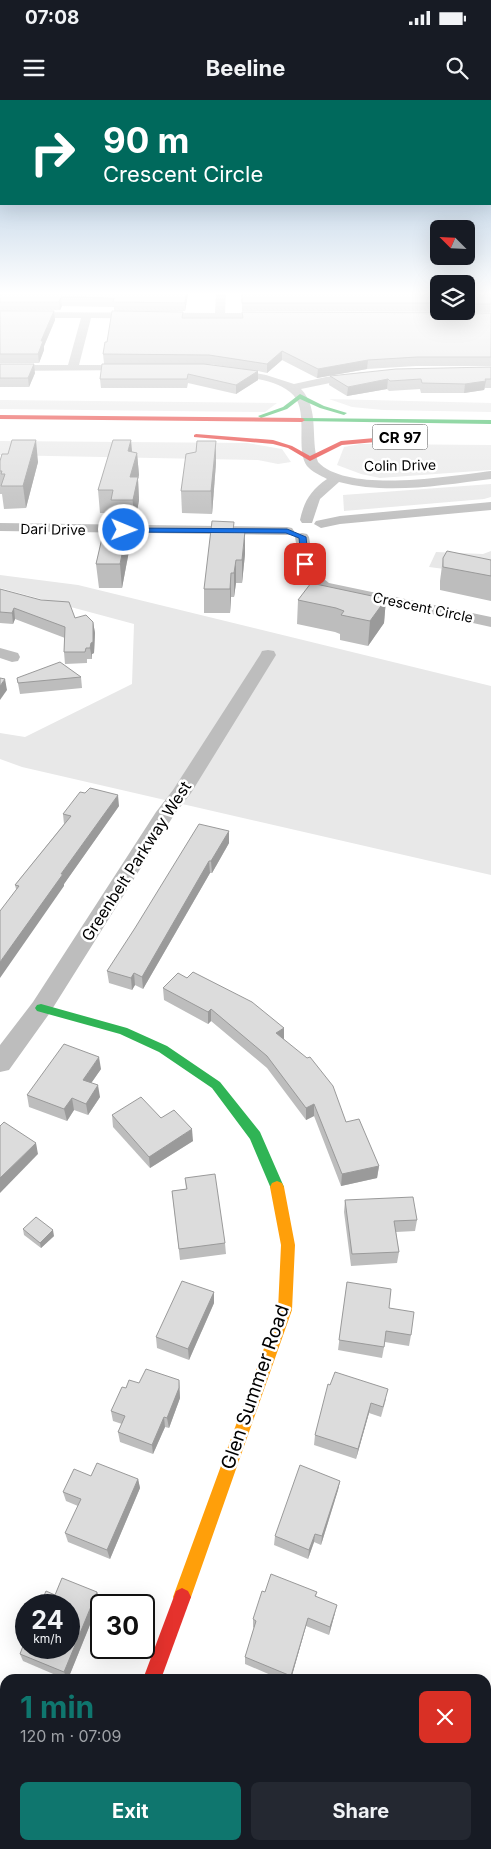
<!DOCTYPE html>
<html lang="en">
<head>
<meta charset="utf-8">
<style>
	body { margin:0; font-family:Inter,sans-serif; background:#242831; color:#f1f3f6; height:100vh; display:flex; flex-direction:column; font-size:19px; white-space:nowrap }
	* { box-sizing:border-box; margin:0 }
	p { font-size:16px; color:#9ea1a6 }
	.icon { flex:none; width:28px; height:28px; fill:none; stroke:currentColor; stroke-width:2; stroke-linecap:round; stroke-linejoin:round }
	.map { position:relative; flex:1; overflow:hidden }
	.sheet { position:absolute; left:0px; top:1574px; width:491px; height:176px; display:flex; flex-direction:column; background:#171b24; border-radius:15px 15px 0 0; box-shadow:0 5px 20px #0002 }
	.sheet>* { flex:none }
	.guide { position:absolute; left:0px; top:0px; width:491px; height:105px; box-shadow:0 5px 20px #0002; background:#00695c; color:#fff; overflow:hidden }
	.needle { width:32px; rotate:294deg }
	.buttons { position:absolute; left:430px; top:120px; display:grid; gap:10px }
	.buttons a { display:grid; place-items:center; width:45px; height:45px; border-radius:8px; background:#171b24; box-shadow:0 5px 20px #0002; font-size:25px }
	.speed { position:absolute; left:15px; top:1494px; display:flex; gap:10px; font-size:25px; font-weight:700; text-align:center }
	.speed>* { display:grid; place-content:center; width:65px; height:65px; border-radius:50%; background:#171b24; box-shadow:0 5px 20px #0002; line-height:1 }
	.speed small { font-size:12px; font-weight:400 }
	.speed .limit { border:2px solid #111; border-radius:8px; background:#fff; color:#111 }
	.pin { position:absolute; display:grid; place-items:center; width:42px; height:42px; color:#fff; margin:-21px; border-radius:10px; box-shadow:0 2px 8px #0006 }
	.me { position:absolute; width:55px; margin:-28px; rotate:91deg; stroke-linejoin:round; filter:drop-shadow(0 0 4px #0008) }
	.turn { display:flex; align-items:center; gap:18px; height:105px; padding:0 20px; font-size:22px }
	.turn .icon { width:65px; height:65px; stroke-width:2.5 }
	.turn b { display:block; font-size:35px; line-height:42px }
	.round { display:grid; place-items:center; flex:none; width:52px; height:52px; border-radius:8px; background:#242831 }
	.head { display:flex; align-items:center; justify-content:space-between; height:85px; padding:0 20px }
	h1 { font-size:30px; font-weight:700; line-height:38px; color:#0f766e }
	.primary-button { display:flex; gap:10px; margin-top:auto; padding:10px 20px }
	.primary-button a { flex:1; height:58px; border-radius:8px; background:#0f766e; color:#fff; font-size:20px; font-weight:700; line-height:58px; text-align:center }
	.primary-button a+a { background:#242831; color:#f1f3f6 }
	.status { display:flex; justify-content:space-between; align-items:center; height:35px; padding:0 25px; background:#171b24; direction:ltr }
	.status svg { height:14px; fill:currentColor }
	header { display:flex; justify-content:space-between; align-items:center; height:65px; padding:0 20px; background:#171b24; font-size:22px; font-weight:700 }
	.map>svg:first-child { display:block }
</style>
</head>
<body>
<div class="status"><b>07:08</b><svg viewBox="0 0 49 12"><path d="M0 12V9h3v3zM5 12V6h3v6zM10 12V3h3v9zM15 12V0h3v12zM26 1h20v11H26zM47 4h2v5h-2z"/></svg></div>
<header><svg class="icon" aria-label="menu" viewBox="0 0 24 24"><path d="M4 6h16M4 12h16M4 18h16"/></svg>Beeline<svg class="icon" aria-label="search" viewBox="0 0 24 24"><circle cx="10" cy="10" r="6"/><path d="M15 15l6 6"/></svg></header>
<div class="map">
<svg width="491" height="1749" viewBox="0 0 491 1749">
	<rect width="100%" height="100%" fill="#fff"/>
	<g fill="#e8e8e8">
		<polygon points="329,299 491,303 491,312 383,310 352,307"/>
		<polygon points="0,300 277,303 265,312 0,309"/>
		<polygon points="0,341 247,343 282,349 291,362 278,364 258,360 0,355"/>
		<polygon points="360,344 491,345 491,370 380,378 361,374 337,365 344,347"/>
		<polygon points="491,384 491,397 484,399 344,411 343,395"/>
		<polygon points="491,451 491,471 475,473 429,467 436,452 483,454"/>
		<polygon points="0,475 78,485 491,586 491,775 22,667 0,659 0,633 25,637 132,584 134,524 0,488"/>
		<polygon points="491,1681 491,1749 481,1749 481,1745 486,1745 486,1712"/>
	</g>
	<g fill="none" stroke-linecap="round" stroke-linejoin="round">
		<g fill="#bdbdbd" fill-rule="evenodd">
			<polygon points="216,194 226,194 225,213 271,213 276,216 271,219 91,218 79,265 133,265 137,266 139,268 137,270 0,271 0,265 68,265 81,218 0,218 0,212 215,213"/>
			<path d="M227 268 266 275 294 284 326 277 364 272 366 274 364 276 301 289C320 309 310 339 318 362 348 394 449 376 491 371V379C442 385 388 395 339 382L320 399 312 423H302L300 420C304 401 311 390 327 379 320 375 312 372 307 366 294 348 311 308 290 292 272 277 245 279 223 273L221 271Z"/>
			<polygon points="491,402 491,410 340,424 321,428 314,424 316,421 340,416"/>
			<polygon points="0,423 287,427 292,428 294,431 292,434 287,435 0,431"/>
			<polygon points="302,433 307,434 309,437 315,472 329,483 491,517 491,527 319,489 301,474 295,437 297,434"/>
			<polygon points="0,548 18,553 20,557 18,561 12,562 0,558"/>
			<polygon points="268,550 274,551 276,555 191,693 174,715 49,914 9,970 0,972 0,945 33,902 156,712 173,690 260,555 262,551"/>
			<polygon points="72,1745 111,1745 110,1749 71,1749"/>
		</g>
		<g fill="#30b455" fill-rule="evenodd">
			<polygon points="300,294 324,306 347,313 344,315 320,308 300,299 287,309 261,318 258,316 283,307"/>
			<polygon points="302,318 491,320 491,324 300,321 300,319"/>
			<polygon points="41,904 127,928 167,946 220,982 260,1032 284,1087 282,1091 277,1093 272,1091 250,1039 212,988 159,952 120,934 37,911 35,908 37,905"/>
		</g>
		<polygon fill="#ff9f0a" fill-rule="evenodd" points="277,1081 282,1083 284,1087 295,1145 292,1210 191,1497 188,1503 182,1506 176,1503 173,1497 278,1210 281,1145 270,1087 272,1083"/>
		<g fill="#e5322d" fill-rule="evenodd">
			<polygon points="0,315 302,318 305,320 302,322 0,319"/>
			<polygon points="196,334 273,340 292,346 310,356 341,341 409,335 412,337 409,339 342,345 310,361 288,348 273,344 194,337 194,335"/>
			<polygon points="182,1488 188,1491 191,1497 161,1579 143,1579 176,1491"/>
		</g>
	</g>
	<g fill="#bdbdbd" fill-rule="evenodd">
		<polygon points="0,194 188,194 185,211 114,211 114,207 62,206 60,210 0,211"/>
		<polygon points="242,194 439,194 439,211 466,211 466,194 491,194 491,212 242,211"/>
		<polygon points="0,211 54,211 55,220 44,246 44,250 39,263 0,263"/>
		<path d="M183 212V218H242V212L491 213V266H416L367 269 317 278 282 260 267 273 258 271V280L236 294 188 283 187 288H101L100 279 104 263 103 254 107 242ZM206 264H209L243 269Z"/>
		<polygon points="0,264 35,273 29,287 0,287"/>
		<polygon points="491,267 491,288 485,288 484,290 464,293 421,293 420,289 389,291 387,289 347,296 329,285 330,276"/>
		<polygon points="132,352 137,353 139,375 138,379 139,400 135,423 132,423 132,435 122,488 99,488 96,464 108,413 100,413 98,390"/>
		<polygon points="0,361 38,362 26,408 4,409 2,394 0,394"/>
		<polygon points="216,363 212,414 182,413 181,391"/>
		<polygon points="234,431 245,454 242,483 236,483 234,497 231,497 230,513 204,513 204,489"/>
		<polygon points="443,458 491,460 491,501 440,490 440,481"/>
		<polygon points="0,489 75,518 93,522 95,533 94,553 92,554 92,559 87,559 87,563 65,564 64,552 65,538 15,519 13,524 0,523"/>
		<polygon points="386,499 384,523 368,546 340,540 340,534 335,532 297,524 298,500"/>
		<polygon points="81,577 82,588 20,594 17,578"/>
		<polygon points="119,706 64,784 64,786 16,789 15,785 64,724 63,714"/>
		<polygon points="229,731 229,743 212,773 210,773 143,889 135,885 132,890 109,883 107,871"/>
		<polygon points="163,888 284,928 284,939 379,1066 377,1078 341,1086 314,1016 306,1020 267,968 211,921 208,924 164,900"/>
		<polygon points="101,969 91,983 100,997 88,1015 74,1010 67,1021 29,1007 27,995"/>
		<polygon points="112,1015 161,1018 193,1041 150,1068 113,1027"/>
		<polygon points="185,1078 225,1143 226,1154 180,1160 172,1091 186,1089"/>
		<polygon points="345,1100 417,1120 415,1131 396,1132 399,1152 397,1163 351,1166 344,1112"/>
		<polygon points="23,1129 54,1136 41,1148 24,1135"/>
		<polygon points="347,1182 389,1208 411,1235 409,1246 385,1242 382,1258 338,1250"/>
		<polygon points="214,1192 214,1203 189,1260 157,1248 156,1237"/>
		<polygon points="179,1280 180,1298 169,1328 165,1327 153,1354 120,1342 118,1332 122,1324 113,1321 111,1311 126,1288 139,1283"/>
		<polygon points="330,1285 386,1299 381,1317 369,1313 356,1359 314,1345 315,1335"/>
		<polygon points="91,1376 138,1379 140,1388 110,1459 68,1442 65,1433 78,1406 66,1401 63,1392"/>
		<polygon points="340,1381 338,1390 321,1445 314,1442 308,1459 274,1445 275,1436"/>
		<polygon points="97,1492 100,1500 68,1579 65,1579 23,1561 20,1554 55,1495"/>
		<polygon points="265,1492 317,1492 316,1496 335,1513 329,1535 306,1526 291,1579 280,1579 245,1564 245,1557 254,1528 253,1527 253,1519"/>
		<polygon points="0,1598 5,1598 5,1715 0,1713"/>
	</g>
	<g fill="#9a9a9a">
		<polygon points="186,194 188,194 185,211 185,203"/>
		<polygon points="61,197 62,206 60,210 59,202"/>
		<polygon points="54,211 55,220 44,246 44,250 39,263 38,254 41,241"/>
		<polygon points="282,251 282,260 267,273 267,264"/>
		<polygon points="368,260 367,269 317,278 318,269"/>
		<polygon points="34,264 35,273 29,287 28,278"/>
		<polygon points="258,271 258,280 236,294 236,285"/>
		<polygon points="388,279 387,289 347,296 348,287"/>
		<polygon points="486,281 484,290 464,293 465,284"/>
		<polygon points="36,340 38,362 26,408 23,386"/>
		<polygon points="131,340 133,362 128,351"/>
		<polygon points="216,341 216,363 212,414 211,391"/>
		<polygon points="137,353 139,375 138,379 139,400 135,423 130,377"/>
		<polygon points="131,412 132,435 122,488 120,464"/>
		<polygon points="245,431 245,454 242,483 242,460"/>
		<polygon points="236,460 236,483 234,497 234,473"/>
		<polygon points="231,473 231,497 230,513 230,489"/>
		<polygon points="386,499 384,523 368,546 370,521"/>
		<polygon points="14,508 15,519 13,524 12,513"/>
		<polygon points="93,522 95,533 94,553 92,554 92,559 90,548"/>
		<polygon points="5,579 7,590 0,600 0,586"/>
		<polygon points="118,695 119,706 64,784 64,786 0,878 0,862 61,774"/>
		<polygon points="229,731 229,743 212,773 211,761"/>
		<polygon points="209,761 210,773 143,889 142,877"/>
		<polygon points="134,873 135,885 132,890 131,878"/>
		<polygon points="211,909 211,921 208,924 208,912"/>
		<polygon points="284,928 284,940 276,933"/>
		<polygon points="99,957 101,969 85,992 83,980"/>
		<polygon points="98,985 100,997 88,1015 86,1004"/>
		<polygon points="72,998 74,1010 67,1021 64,1009"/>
		<polygon points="314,1004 314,1016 306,1020 306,1008"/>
		<polygon points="192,1029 193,1041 150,1068 149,1057"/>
		<polygon points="36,1043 38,1054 0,1093 0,1078"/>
		<polygon points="379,1066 377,1078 341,1086 342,1074"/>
		<polygon points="53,1130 54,1136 41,1148 40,1143"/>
		<polygon points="214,1192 214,1203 189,1260 188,1249"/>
		<polygon points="179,1280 180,1298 169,1328 167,1318"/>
		<polygon points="371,1303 369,1313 356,1359 358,1349"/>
		<polygon points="164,1317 165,1327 153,1354 152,1345"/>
		<polygon points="138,1379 140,1388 110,1459 107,1450"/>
		<polygon points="340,1381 338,1390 321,1445 322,1436"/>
		<polygon points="315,1434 314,1442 308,1459 309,1450"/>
		<polygon points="97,1492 100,1500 68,1579 67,1579 64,1572"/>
		<polygon points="337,1505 335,1513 329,1535 330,1527"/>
		<polygon points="308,1518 306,1526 291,1579 290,1579"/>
	</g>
	<g fill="#dcdcdc" stroke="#9a9a9a">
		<polygon points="0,194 186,194 185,203 113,202 114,198 61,197 59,202 0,202"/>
		<rect x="242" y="194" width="197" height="9"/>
		<rect x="466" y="194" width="25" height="10"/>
		<polygon points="0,211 54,211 41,241 43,241 38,254 0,254"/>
		<polygon points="112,211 183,212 182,218 243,218 242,212 491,213 491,257 417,257 368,260 318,269 282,251 267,264 209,255 103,254 105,242 107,242"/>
		<polygon points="0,264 34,264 28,278 0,278"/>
		<polygon points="102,264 204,264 258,271 236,285 188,274 187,279 100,279"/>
		<polygon points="491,267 491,279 485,279 486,281 465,284 422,283 421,279 390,281 388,279 348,287 330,276 396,269"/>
		<polygon points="12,340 36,340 23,386 1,386 5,374 1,374 2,371 0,371 0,361 2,354 8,354"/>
		<polygon points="113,340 131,340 128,351 137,353 130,377 138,377 133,400 111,400 113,390 98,390"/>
		<polygon points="197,341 216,341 211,391 181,391 186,354 196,352"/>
		<polygon points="108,412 131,412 120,464 96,464"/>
		<polygon points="212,421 234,422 233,431 245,431 242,460 236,460 234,473 231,473 230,489 204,489"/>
		<polygon points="447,451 491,460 491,476 443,467 443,458"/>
		<polygon points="311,483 386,499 370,521 341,515 344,511 336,508 298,500"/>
		<polygon points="0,489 41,500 69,502 75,518 86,515 93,522 93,542 91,543 90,548 86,548 85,552 64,552 65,527 14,508 12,513 0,512"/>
		<polygon points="60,562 81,577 18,583 17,578"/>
		<polygon points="0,578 5,579 0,586"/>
		<polygon points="90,688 118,695 61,774 63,774 0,862 0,811 19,786 15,785 71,716 63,714 80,692 85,693"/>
		<polygon points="199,724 229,731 211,761 209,761 142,877 134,873 131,878 107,871 135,828"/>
		<polygon points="193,872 252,902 284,928 276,933 307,958 310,957 333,986 346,1022 359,1019 379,1066 342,1074 314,1004 306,1008 267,956 211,909 208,912 163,888 178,873 187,878"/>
		<polygon points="64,944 99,957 83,980 98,985 86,1004 72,998 64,1009 27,995"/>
		<polygon points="141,997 161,1018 174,1010 192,1029 149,1057 112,1015"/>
		<polygon points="4,1022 36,1043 0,1078 0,1026"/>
		<polygon points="215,1074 225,1143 179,1149 172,1091 187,1089 185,1078"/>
		<polygon points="413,1097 417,1120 394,1121 399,1152 352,1154 345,1100"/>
		<polygon points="36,1117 53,1130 40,1143 23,1129"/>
		<polygon points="182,1181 214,1192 188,1249 156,1237"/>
		<polygon points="347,1182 391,1189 389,1208 414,1212 411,1235 386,1231 384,1247 339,1240"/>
		<polygon points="146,1269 179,1280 179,1288 167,1318 164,1317 152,1345 118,1332 125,1316 111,1311 122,1287 126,1288 129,1280 139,1283"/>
		<polygon points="335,1272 388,1289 383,1307 371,1303 358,1349 315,1335 328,1284 330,1285"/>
		<polygon points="97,1363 138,1379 107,1450 65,1433 81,1399 63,1392 74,1369 91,1376"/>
		<polygon points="300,1365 340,1381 322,1436 315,1434 309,1450 275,1436"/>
		<polygon points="271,1474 317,1492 315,1496 337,1505 330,1527 308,1518 291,1576 245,1557 256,1521 253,1519 262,1491 265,1492"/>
		<polygon points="62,1478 97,1492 64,1572 20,1554 26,1538 26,1548 69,1548 69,1505 40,1505 46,1491 55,1495"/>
		<polygon points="1,1596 5,1598 5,1712 0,1710 0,1598"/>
	</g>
	<linearGradient id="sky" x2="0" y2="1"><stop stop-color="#95b6d6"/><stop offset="0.44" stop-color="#fff"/><stop offset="1" stop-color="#fff" stop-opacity="0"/></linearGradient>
	<rect width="491" height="439" fill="url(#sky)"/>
	<polygon fill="#1a73e8" stroke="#114b97" points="121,428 287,429 306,437 309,464 305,466 302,464 299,438 286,433 124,432 120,430"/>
	<g text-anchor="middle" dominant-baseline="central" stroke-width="5" stroke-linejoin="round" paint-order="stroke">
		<g font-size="14" fill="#000" stroke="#fff">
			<text transform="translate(400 365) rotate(-1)">Colin Drive</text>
			<text transform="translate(53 429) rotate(1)">Dari Drive</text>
			<text transform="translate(423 507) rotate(12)">Crescent Circle</text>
		</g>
		<rect fill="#fff" stroke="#4c4c4c" stroke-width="1" x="372.5" y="324.5" width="55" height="25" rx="4"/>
		<g font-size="15" font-weight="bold" fill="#000">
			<text x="400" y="337">CR 97</text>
		</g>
		<g font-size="16" fill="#000" stroke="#fff">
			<text transform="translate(136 761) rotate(-57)">Greenbelt Parkway West</text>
		</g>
		<g font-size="19" fill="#000" stroke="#fff">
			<text transform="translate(255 1287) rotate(-71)">Glen Summer Road</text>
		</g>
	</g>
</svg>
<div class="buttons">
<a><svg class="needle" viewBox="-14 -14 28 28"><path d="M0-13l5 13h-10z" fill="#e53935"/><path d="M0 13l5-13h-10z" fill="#9ea1a6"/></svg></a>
<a><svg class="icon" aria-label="layers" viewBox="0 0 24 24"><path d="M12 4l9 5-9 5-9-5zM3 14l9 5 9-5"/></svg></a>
</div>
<div class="speed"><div>24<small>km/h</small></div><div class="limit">30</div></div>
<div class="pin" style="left:305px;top:464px;background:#d93025"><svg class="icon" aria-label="arrive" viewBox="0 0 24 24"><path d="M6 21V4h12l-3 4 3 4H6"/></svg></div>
<svg class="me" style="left:124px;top:430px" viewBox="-20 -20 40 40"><circle r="17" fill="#1a73e8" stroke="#fff" stroke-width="3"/><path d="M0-11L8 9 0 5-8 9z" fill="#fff"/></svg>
<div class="guide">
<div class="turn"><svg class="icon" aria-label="right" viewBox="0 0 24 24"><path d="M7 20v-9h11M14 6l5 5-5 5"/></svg><div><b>90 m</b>Crescent Circle</div></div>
</div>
<section class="sheet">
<div class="head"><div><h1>1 min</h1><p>120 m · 07:09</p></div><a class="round" style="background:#d93025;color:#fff"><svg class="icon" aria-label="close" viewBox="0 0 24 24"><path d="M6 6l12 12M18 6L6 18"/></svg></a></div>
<div class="primary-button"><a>Exit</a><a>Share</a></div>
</section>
</div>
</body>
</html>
